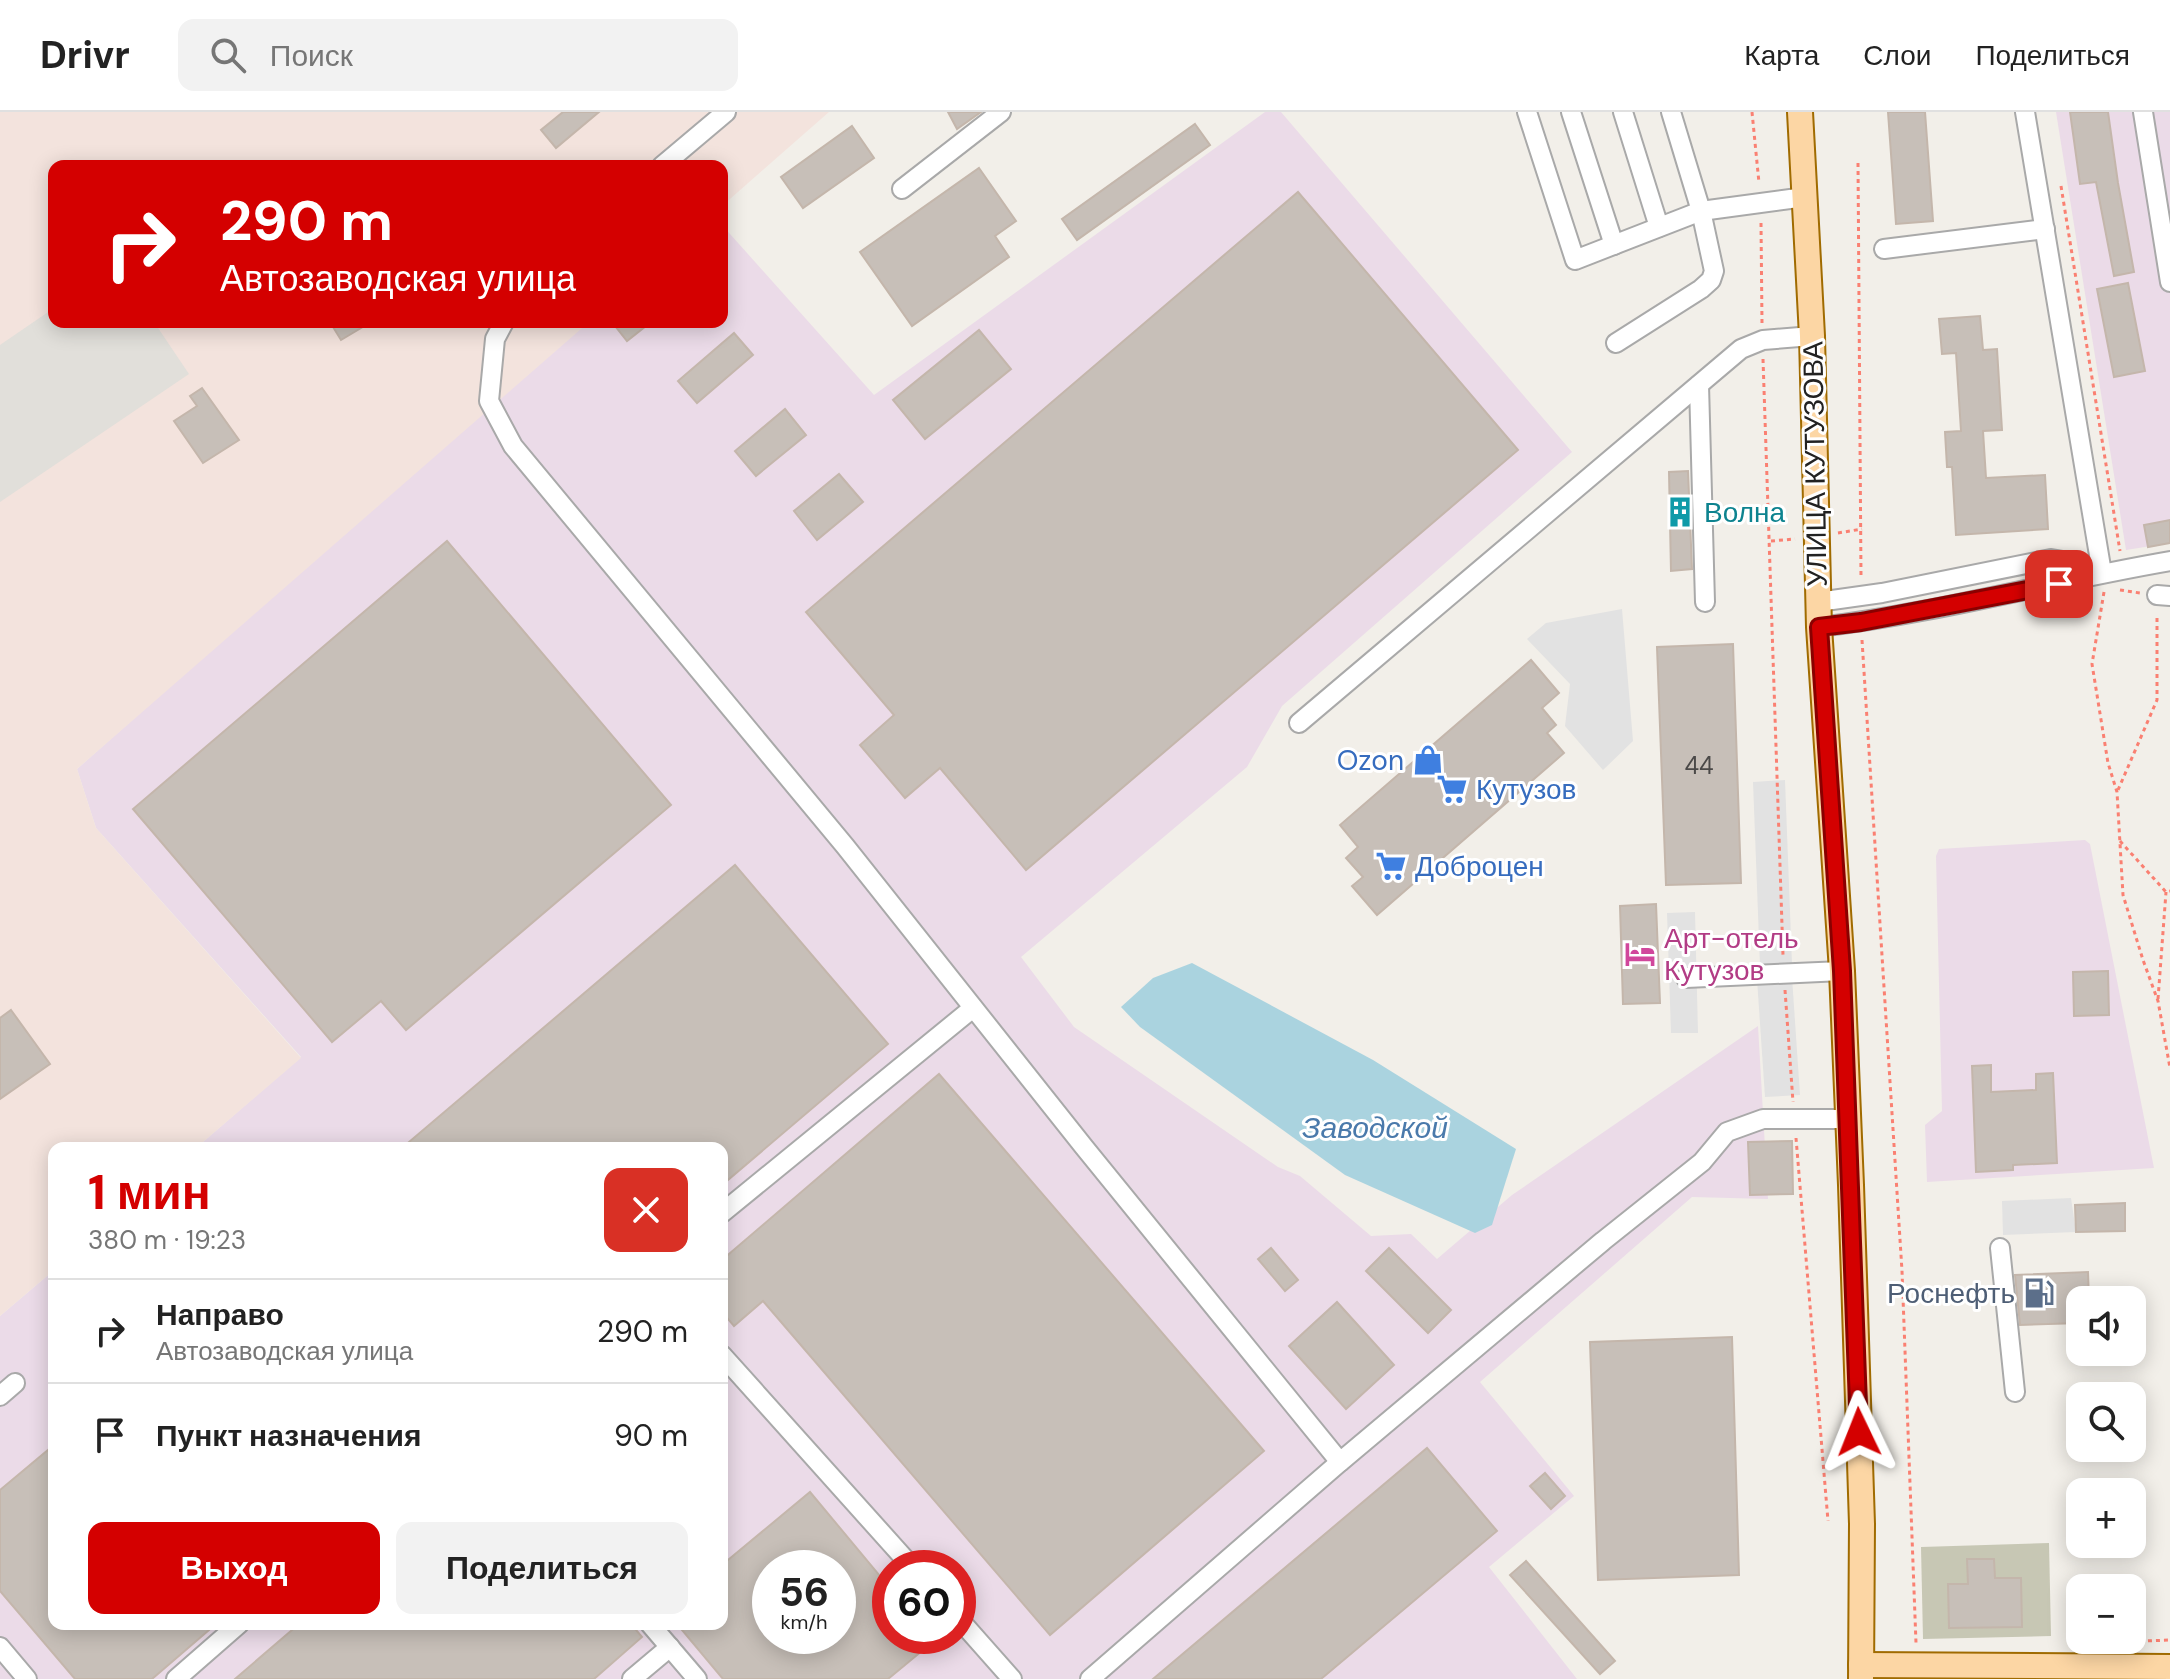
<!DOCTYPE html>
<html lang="ru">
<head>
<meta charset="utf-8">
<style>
	body { margin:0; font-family:"DM Sans",sans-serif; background:#f2f2f2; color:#222; height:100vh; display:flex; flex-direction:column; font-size:30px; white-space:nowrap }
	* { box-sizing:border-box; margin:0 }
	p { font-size:26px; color:#767676 }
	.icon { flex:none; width:44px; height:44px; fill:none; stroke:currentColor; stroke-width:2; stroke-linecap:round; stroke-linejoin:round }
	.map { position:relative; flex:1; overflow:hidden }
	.panel { position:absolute; left:48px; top:1030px; width:680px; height:488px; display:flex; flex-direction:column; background:#fff; border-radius:16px; box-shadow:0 4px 20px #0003 }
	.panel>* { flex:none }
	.top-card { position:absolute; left:48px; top:48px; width:680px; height:168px; border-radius:16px; box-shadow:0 4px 20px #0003; background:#d40000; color:#fff; overflow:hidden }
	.controls { position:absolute; left:2066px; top:1174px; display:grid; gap:16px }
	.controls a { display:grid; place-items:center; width:80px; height:80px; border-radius:16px; background:#fff; box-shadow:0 4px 20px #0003; font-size:40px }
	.speed { position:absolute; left:752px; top:1438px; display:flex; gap:16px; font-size:40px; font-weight:700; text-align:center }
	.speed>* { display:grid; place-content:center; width:104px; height:104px; border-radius:50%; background:#fff; box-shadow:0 4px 20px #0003; line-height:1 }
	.speed small { font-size:20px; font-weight:400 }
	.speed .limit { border:12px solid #d22; background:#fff; color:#111 }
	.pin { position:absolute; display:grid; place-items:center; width:68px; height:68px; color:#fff; margin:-34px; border-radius:16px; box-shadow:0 4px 12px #0006 }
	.me { position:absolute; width:88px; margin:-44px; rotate:358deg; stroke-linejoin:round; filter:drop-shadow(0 0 6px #0008) }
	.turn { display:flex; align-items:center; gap:28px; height:168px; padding:0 40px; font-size:36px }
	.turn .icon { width:104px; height:104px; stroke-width:2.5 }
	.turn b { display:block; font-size:56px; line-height:68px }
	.round { display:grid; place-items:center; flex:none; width:84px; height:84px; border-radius:16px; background:#f2f2f2 }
	.summary { display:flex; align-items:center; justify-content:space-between; height:136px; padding:0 40px }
	h1 { font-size:48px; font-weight:800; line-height:60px; color:#d40000 }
	.primary-button { display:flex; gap:16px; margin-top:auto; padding:16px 40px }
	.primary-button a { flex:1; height:92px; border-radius:16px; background:#d40000; color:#fff; font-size:32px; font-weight:800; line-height:92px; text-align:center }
	.primary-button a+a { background:#f2f2f2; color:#222 }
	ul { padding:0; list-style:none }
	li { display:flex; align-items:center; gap:24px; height:104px; padding:0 40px; border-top:2px solid #e0e0e0 }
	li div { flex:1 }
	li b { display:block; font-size:30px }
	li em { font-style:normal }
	header { display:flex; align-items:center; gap:48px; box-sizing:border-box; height:112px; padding:0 40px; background:#fff; border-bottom:2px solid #e0e0e0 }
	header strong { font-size:38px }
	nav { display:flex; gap:44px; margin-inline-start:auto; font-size:28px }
	.search { width:560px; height:72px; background:#f2f2f2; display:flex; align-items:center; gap:20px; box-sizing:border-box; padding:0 28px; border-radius:16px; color:#767676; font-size:30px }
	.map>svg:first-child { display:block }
</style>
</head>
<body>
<header>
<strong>Drivr</strong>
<div class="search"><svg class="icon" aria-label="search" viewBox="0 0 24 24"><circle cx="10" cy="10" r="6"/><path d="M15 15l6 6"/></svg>Поиск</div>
<nav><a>Карта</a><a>Слои</a><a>Поделиться</a></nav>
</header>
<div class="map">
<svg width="2170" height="1567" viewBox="0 0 2170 1567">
	<rect width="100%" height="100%" fill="#f2efe9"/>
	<g fill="#ebdbe8" fill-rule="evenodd">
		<path d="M1265 0H1281L1572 340 1282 594 1247 655 1021 845 1074 915 1278 1055 1300 1064 1371 1124 1411 1122 1437 1147 1512 1083 1758 914 1768 1087 1692 1085 1480 1270 1574 1384 1489 1455 1577 1567H0V1204L54 1158V1512H722V1036H196L301 945 96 716 77 657 580 210H722V113L874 283ZM770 1456H838V1524H770ZM890 1456H958V1524H890Z"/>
		<polygon points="2056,0 2170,0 2170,431 2126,438"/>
		<polygon points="2085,728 2090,732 2154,1056 1927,1070 1925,1013 1942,999 1936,744 1939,737"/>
	</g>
	<polygon fill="#f3e3dd" points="0,0 829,0 722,94 722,54 54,54 54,210 589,210 77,657 96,716 301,946 196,1036 54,1036 54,1158 0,1204"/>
	<polygon fill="#e1dfda" points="54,196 54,210 154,210 189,262 0,390 0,233"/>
	<polygon fill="#c7c7b4" points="2049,1431 2051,1524 1923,1527 1921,1435"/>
	<g fill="#e2e2e2">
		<polygon points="1622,497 1633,629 1603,658 1565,614 1570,572 1527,527 1546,511"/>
		<polygon points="1785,668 1792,852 1760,854 1753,670"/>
		<polygon points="1695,800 1698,921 1671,921 1667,801"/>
		<polygon points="1792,865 1800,983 1765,985 1757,867"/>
		<polygon points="2071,1086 2076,1120 2003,1123 2002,1089"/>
	</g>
	<polygon fill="#aad3df" points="1192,851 1373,948 1516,1037 1492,1113 1475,1121 1345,1063 1140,915 1121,895 1153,866"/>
	<g fill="#c7bfb8" stroke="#c4b6ab" stroke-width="2" fill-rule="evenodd">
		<polygon points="563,0 599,0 556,36 541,18"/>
		<polygon points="948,0 981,0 957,17"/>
		<polygon points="1888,0 1925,0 1933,109 1896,112"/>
		<polygon points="2070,0 2108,0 2118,71 2134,160 2114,164 2096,70 2080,72"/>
		<polygon points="1195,12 1210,33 1077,128 1062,107"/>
		<polygon points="852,14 874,46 803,96 781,65"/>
		<polygon points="979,56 1016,109 995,124 1009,145 912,214 860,140"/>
		<polygon points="1298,80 1518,338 1026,758 940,656 905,686 860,633 894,603 806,500"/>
		<polygon points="2128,171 2145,259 2114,265 2097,177"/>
		<polygon points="1980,204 1983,238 1997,237 2002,318 1983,319 1986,366 2045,363 2048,417 1956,423 1952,355 1947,355 1945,320 1961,319 1956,241 1942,242 1939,207"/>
		<polygon points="330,210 371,210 341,228"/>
		<polygon points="612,210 651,210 627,229"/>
		<polygon points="979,218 1011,257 925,327 893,288"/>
		<polygon points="734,221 753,243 697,291 678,269"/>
		<polygon points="202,276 239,328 203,351 174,309 197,294 190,284"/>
		<polygon points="785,297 806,323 756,364 735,339"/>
		<polygon points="1688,359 1692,457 1671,459 1669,360"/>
		<polygon points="839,362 863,390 817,428 794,399"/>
		<polygon points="2170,408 2170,431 2148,435 2144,413"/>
		<polygon points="447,429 671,693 406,918 381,889 332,930 133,697"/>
		<polygon points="1733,532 1741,771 1666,773 1657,535"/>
		<polygon points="1531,548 1559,581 1542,596 1556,613 1547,621 1564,641 1377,803 1352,774 1363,765 1346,746 1358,735 1340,713"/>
		<polygon points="735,753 888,932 722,1073 722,1036 402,1036"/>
		<polygon points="1656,792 1660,891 1623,892 1620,794"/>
		<polygon points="2108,859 2109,903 2074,904 2073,860"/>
		<polygon points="11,898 50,952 0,987 0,906"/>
		<polygon points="1991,953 1991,980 2036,978 2036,962 2053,961 2057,1051 2013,1053 2013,1058 1976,1060 1972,954"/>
		<polygon points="939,962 1264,1339 1050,1523 763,1189 734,1214 722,1200 722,1148"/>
		<polygon points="1792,1029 1793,1082 1750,1083 1748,1030"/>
		<polygon points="2125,1091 2125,1119 2076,1120 2075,1093"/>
		<polygon points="1271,1136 1298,1168 1285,1179 1258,1147"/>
		<polygon points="1389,1136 1451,1198 1428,1221 1366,1159"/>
		<polygon points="2088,1160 2089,1188 2080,1188 2080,1211 2020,1213 2015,1163"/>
		<polygon points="1337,1190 1394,1253 1346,1297 1289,1234"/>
		<polygon points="1732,1225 1739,1463 1598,1468 1590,1230"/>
		<polygon points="54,1333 54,1512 216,1512 152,1567 75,1567 0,1479 0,1378"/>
		<polygon points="1427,1336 1497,1419 1321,1567 1153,1567"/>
		<polygon points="1545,1361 1565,1384 1551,1397 1530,1374"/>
		<path d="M810 1380 890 1476V1524H940L888 1567H723L677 1512H722V1453ZM770 1456H838V1524H770Z"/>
		<polygon points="1967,1447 1994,1447 1995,1466 2021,1466 2022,1515 1949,1516 1948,1472 1968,1472"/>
		<polygon points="1526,1449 1615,1549 1600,1562 1510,1463"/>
		<polygon points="299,1512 631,1512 642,1525 594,1567 235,1567"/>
	</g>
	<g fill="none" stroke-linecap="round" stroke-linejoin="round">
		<g stroke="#a9a9a9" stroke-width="22">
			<g id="minor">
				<polyline points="1527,0 1575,148 1701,99 1805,85"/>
				<polyline points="1571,0 1614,133"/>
				<polyline points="1623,0 1659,115"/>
				<polyline points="2025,0 2102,461"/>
				<polyline points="2143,0 2170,170"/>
				<polyline points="662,54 726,0"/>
				<polyline points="902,77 1001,0"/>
				<polyline points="1884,137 2045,117"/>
				<polyline points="504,210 495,227 489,289 513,334 845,734 1084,1035 1340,1350 1603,1129 1702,1050 1727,1020 1763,1007 1848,1007"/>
				<polyline points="1616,231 1701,177 1711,168 1714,159 1701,99 1671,0"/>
				<polyline points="1699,273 1705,490"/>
				<polyline points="2157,483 2170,484"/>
				<polyline points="1818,490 1882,481 2051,447 2075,451 2102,461"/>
				<path d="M1819 515C1938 501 2053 469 2170 449"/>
				<polyline points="1299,611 1741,237 1763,228 1812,224"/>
				<polyline points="1686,866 1842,859"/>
				<polyline points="722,1101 973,896"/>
				<polyline points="2000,1136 2015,1280"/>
				<polyline points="722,1243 913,1456"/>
				<polyline points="0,1284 15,1271"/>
				<polyline points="958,1506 1012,1567"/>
				<polyline points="650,1512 697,1567"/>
				<polyline points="0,1535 27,1567"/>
				<polyline points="176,1567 239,1512"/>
				<polyline points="632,1567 670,1535"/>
				<polyline points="1090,1567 1340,1350"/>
			</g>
		</g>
		<g stroke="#a06b00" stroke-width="28">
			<g id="major">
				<polyline points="1800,0 1812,224 1819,515 1842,859 1851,1073 1862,1412 1861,1567"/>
				<polyline points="1861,1553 2170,1555"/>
			</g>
		</g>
		<g stroke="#fa8072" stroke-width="3" stroke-dasharray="4 4" stroke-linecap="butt">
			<polyline points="1752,0 1759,71"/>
			<polyline points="1858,51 1861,465"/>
			<polyline points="2061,74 2120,439"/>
			<polyline points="1761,111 1762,211"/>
			<polyline points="1763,247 1783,843"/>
			<polyline points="1838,421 1862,417"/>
			<polyline points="1771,429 1795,427"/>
			<polyline points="2120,478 2140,481"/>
			<polyline points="2104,480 2092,552 2108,651 2117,680 2123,783 2143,848 2158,889 2170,956"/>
			<polyline points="1862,528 1902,1159 1916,1531"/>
			<polyline points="2118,678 2157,588 2157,502"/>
			<polyline points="2120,729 2166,780 2170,779"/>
			<polyline points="1785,878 1793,990"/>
			<polyline points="2158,887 2166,780"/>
			<polyline points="1796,1026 1828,1409"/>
			<polyline points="2092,1531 2170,1528"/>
		</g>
		<use href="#minor" stroke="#fff" stroke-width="18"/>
		<use href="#major" stroke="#fcd6a4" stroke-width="24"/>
	</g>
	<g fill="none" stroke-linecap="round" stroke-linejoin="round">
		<g stroke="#8a0000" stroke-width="20">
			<polyline id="route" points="1859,1320 1842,859 1819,515 1861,510 2059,472"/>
		</g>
		<use href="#route" stroke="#d40000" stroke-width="14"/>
	</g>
	<defs>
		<g id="building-bare" transform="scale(2.4)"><path d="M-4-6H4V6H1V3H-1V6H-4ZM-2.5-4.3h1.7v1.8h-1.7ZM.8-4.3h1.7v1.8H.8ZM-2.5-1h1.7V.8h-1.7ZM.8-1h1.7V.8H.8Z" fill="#0f9aa8" stroke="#fff" stroke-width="2.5" paint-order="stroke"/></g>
		<g id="shop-bare" transform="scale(2.4)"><path d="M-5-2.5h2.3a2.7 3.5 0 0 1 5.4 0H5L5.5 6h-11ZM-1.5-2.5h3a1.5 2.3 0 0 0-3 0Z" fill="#3f7fe0" stroke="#fff" stroke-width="2.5" paint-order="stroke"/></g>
		<g id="supermarket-bare" transform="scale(2.4)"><path d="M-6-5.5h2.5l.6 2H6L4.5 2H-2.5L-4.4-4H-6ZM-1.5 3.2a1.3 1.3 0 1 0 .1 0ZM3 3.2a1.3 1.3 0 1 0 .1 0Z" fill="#3f7fe0" stroke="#fff" stroke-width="2.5" paint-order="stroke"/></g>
		<g id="hotel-bare" transform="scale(2.4)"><path d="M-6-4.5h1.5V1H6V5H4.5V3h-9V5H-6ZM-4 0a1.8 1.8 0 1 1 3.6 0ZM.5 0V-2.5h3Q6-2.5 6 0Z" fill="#d1479c" stroke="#fff" stroke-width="2.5" paint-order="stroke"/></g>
		<g id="fuel-bare" transform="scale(2.4)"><path d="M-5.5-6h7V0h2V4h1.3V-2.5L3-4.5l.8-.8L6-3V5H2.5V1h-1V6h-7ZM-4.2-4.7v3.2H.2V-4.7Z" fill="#5c6f8a" stroke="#fff" stroke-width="2.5" paint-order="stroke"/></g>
	</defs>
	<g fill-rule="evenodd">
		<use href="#building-bare" x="1680" y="400"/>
		<use href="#shop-bare" x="1428" y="648"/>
		<use href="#supermarket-bare" x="1452" y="677"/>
		<use href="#supermarket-bare" x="1391" y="754"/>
		<use href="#hotel-bare" x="1640" y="842"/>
		<use href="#fuel-bare" x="2039" y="1181"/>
	</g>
	<g text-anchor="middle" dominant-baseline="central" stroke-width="6" stroke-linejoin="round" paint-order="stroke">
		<g font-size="24" fill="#4b4948">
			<text x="1699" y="653">44</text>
		</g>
		<g font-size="28" fill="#222" stroke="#fff">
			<text transform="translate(1815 352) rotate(-91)">УЛИЦА КУТУЗОВА</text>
		</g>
		<g font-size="28" fill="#0d838f" stroke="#fff" text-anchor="start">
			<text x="1704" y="400">Волна</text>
		</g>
		<g font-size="28" fill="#366cbe" stroke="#fff" text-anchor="start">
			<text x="1404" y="648" text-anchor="end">Ozon</text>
			<text x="1476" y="677">Кутузов</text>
			<text x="1415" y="754">Доброцен</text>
		</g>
		<g font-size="28" fill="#b23c85" stroke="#fff" text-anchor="start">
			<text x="1664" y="826">Арт-отель<tspan x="1664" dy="32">Кутузов</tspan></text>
		</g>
		<g font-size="28" fill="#4e5e75" stroke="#fff" text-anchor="end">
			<text x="2015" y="1181">Роснефть</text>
		</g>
		<g font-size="30" font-style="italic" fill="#4a7aab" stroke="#fff">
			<text x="1375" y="1015">Заводской</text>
		</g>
	</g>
</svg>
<div class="controls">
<a><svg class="icon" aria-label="sound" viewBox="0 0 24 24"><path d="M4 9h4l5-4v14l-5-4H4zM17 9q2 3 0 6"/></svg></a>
<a><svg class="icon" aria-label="search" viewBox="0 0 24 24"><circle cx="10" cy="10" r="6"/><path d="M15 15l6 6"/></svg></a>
<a>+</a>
<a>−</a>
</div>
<div class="speed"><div>56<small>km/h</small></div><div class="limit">60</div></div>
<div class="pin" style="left:2059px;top:472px;background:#d93025"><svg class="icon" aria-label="arrive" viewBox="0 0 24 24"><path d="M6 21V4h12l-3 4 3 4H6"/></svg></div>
<svg class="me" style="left:1859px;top:1320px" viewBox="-20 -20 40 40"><path d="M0-17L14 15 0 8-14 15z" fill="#d40000" stroke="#fff" stroke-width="4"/></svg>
<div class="top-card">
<div class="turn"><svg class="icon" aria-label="right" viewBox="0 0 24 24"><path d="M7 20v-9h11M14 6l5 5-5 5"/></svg><div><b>290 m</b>Автозаводская улица</div></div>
</div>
<section class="panel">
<div class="summary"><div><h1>1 мин</h1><p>380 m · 19:23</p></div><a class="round" style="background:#d93025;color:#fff"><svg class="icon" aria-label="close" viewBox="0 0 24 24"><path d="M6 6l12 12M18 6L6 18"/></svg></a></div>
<ul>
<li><svg class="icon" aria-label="right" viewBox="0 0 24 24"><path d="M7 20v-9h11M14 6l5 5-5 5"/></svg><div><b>Направо</b><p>Автозаводская улица</p></div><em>290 m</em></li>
<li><svg class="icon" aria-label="arrive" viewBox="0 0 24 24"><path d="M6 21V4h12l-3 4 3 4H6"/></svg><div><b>Пункт назначения</b></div><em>90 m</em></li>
</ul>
<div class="primary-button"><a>Выход</a><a>Поделиться</a></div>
</section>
</div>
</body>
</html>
